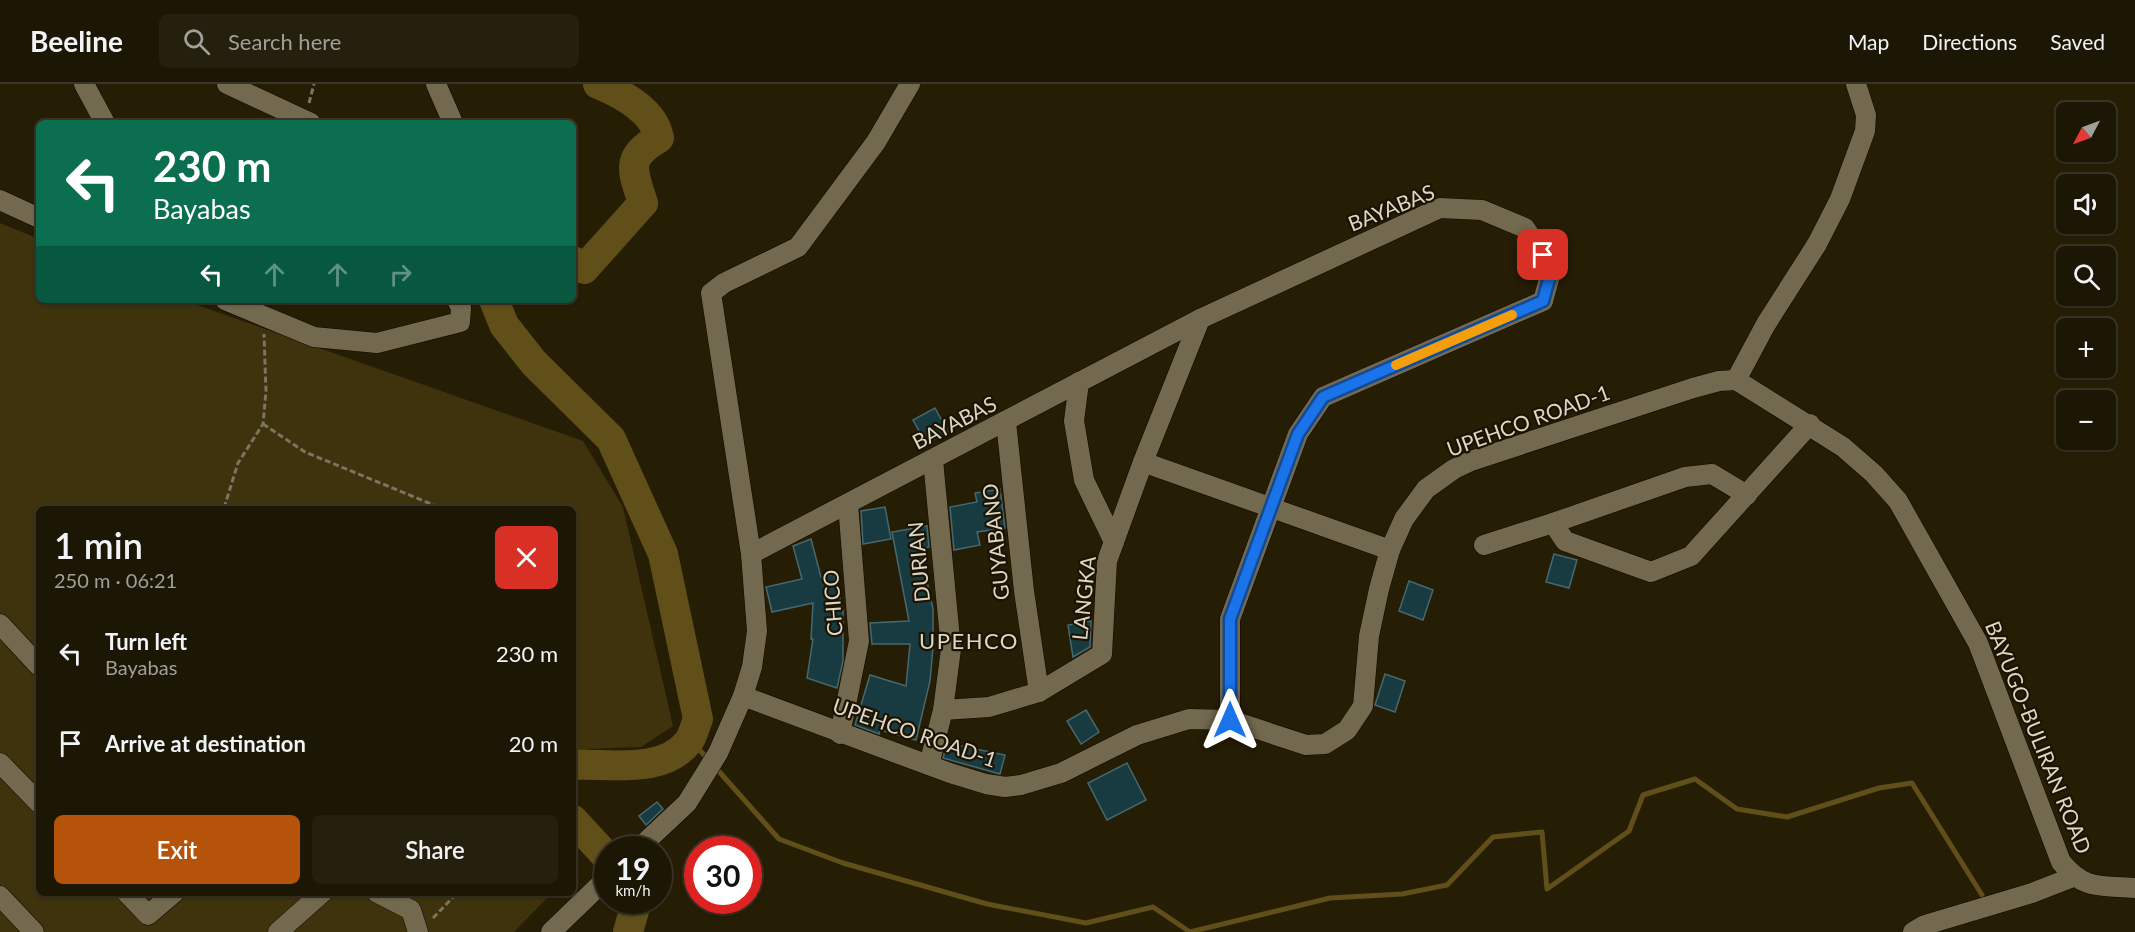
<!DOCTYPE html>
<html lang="en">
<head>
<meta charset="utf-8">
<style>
	body { margin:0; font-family:Lato,sans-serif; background:#251f0e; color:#f1f3f6; height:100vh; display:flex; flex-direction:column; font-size:22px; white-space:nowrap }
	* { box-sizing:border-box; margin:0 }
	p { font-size:20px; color:#a09f9a }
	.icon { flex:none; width:33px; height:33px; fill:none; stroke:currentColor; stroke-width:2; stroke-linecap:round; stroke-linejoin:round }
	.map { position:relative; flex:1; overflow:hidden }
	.panel { position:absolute; left:36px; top:422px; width:540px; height:390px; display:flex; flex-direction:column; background:#1c1604; border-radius:9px; box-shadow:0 2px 4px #0004,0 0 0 2px #3a3526 }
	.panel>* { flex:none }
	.top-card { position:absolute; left:36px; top:36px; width:540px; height:183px; border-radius:9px; box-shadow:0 2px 4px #0004,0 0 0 2px #3a3526; background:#0b6e4f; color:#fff; overflow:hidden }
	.needle { width:39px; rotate:229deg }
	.fabs { position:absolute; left:2056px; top:18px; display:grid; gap:12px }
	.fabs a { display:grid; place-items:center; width:60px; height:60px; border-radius:9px; background:#1c1604; box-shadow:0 2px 4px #0004,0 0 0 2px #3a3526; font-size:30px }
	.speed { position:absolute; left:594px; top:752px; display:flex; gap:12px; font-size:30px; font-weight:700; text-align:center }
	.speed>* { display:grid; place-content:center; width:78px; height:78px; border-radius:50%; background:#1c1604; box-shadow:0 2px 4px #0004,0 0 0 2px #3a3526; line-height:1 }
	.speed small { font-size:15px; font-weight:400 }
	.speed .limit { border:9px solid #d22; background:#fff; color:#111 }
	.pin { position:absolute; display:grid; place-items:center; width:51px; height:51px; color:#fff; margin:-26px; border-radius:12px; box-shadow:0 3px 9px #0006 }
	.me { position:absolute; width:66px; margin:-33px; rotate:0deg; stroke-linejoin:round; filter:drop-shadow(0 0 4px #0008) }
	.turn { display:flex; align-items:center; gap:21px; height:126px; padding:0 18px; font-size:27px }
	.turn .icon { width:78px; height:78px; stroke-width:2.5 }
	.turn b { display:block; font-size:42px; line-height:51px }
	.lanes { display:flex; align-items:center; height:57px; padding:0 18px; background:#0003; justify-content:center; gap:30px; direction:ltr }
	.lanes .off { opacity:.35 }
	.round { display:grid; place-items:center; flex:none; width:63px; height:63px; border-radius:9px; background:#251f0e }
	.overview { display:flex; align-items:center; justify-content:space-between; height:102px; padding:0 18px }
	h1 { font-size:36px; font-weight:600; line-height:45px }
	.button { display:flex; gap:12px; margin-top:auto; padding:12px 18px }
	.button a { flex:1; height:69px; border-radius:9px; background:#b45309; color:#fff; font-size:24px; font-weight:600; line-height:69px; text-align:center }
	.button a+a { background:#251f0e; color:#f1f3f6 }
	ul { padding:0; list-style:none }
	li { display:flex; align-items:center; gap:18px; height:90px; padding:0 18px }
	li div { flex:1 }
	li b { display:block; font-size:22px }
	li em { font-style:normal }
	header { display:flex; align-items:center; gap:36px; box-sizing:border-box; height:84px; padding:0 30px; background:#1c1604; border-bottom:2px solid #3a3526 }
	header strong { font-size:28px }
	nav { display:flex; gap:33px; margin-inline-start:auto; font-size:21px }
	.search { width:420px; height:54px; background:#251f0e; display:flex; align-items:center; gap:15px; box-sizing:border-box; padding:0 21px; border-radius:9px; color:#a09f9a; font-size:22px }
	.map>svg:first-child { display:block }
</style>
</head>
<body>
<header>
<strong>Beeline</strong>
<div class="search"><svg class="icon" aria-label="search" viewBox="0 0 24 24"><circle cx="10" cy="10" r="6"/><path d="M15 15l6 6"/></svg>Search here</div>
<nav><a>Map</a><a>Directions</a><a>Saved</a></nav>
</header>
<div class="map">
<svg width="2135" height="848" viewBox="0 0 2135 848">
	<rect width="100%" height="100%" fill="#261d05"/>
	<polygon fill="#3f330d" points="0,139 39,155 39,216 183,216 583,357 623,423 673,642 641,663 589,665 573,671 573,424 39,424 39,808 552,809 514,848 0,848"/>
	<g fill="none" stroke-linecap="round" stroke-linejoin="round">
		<g stroke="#614f1a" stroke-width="5">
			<polyline points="690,656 709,676"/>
			<polyline points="715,683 779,755 843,779 987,820 1086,839 1153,823 1190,848 1330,814 1402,810 1447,801 1493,753 1542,748 1547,805 1629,747 1643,711 1695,695 1737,725 1787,733 1879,704 1912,699 1982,811"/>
		</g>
		<g stroke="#614f1a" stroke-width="30">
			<path d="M573 177 584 185 643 119C632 85 625 74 659 54 654 26 622 10 598 0"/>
			<path d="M494 216 504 241 534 279 611 355 663 470 698 635C695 642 693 651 689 657 663 691 610 679 573 681"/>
			<polyline points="573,736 608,774"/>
			<polyline points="628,848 637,816"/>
		</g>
	</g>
	<g fill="#183b41" stroke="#46686f" stroke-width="1.5">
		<polygon points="935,324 948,348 926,359 913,336"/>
		<polygon points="1000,405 1005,444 977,448 980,461 954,466 950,423 977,418 975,409"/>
		<polygon points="885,423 891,455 863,460 861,427"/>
		<polygon points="927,442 929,463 920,465 933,525 933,563 930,597 916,656 880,646 879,650 855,641 870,591 906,602 910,560 872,560 870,539 909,537 892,448"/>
		<polygon points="811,455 821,493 834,490 843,527 843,577 837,604 807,594 813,555 811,555 813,519 772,528 766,503 802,495 793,462"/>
		<polygon points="1554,470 1577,476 1569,504 1546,498"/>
		<polygon points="1409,497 1433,506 1423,536 1399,527"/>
		<polygon points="1091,537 1090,563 1073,573 1068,541"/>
		<polygon points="1385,590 1405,597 1395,628 1375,621"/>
		<polygon points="1086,626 1099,648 1081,660 1067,637"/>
		<polygon points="947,659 1005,671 1000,690 943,674"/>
		<polygon points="1127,679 1146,716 1107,736 1088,699"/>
		<polygon points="657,718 663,725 646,741 639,732"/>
	</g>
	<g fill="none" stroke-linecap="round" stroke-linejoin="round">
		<g stroke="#0f0700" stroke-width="21">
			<g id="minor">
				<polyline points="84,0 105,39"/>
				<polyline points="227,0 311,39"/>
				<polyline points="436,0 453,39"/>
				<polyline points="0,116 39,134"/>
				<polyline points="225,216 314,253 377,259 460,238 461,224 457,216"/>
				<polyline points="1736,296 1766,240 1817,160 1840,115 1865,47 1866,31 1856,0"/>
				<polyline points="1079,298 1074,337 1084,396 1114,458"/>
				<polyline points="1006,338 1024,507 1039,608"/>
				<polyline points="1143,378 1390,466"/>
				<polyline points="1553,439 1565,457 1651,488 1691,472 1810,340"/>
				<polyline points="1484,461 1553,439 1685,393 1712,390 1747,411"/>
				<polyline points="751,470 1200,235 1440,124 1482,126 1525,144 1552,184 1543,217 1323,313 1298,350 1230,535 1230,636"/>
				<polyline points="0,540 39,582"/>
				<path d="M743 612 950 689 986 700 1005 703 1021 701 1061 689 1137 651 1189 635 1230 636 1306 661 1325 660 1347 646 1363 622 1369 552 1379 505 1390 466 1404 435 1426 405 1454 385 1471 377 1693 304 1719 297 1736 296 1843 363 1874 390 1898 417 1978 559 2061 778C2085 807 2100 801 2135 804"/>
				<polyline points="943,626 989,623 1039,608 1102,570 1107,477 1143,378 1200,235"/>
				<polyline points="840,650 859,557 848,420"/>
				<polyline points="0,679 39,719"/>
				<polyline points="929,681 943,626 951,565 933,376"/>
				<polyline points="638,765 687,719 718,669 743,612 752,583 757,547 751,470 711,209 724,199 798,163 876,58 910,0"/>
				<polyline points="126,808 148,831 175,808"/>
				<polyline points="376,808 411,826 418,848"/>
				<polyline points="0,812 34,848"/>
				<polyline points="278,848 323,808"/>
				<polyline points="551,848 608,793"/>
				<polyline points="1913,848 1925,841 2032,809 2073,793"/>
			</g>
		</g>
		<g stroke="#7b7460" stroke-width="3" stroke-dasharray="6 3" stroke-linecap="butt">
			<polyline points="309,19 314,0"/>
			<polyline points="263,340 305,368 441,424"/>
			<polyline points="224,424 238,379 263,340 266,307 264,250"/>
			<polyline points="433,834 458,808"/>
		</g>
		<use href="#minor" stroke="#73694f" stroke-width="20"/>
	</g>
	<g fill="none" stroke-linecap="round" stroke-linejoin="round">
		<g stroke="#114b97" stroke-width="15">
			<polyline id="route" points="1230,636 1230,535 1298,350 1323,313 1543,217 1552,184 1543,171"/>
		</g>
		<use href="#route" stroke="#1a73e8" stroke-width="10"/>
		<polyline stroke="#f59e0b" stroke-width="10" points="1396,281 1512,231"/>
	</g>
	<g text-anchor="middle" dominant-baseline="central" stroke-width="4.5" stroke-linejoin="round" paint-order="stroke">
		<g font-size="21" fill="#dcd7c8" stroke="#1c1400">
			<text transform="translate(1391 123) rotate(-22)">BAYABAS</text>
			<text transform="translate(1528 336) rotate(-20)">UPEHCO ROAD-1</text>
			<text transform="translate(954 338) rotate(-27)">BAYABAS</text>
			<text transform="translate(995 458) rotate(-96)">GUYABANO</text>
			<text transform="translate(918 478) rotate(-95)">DURIAN</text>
			<text transform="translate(1083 514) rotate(-84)">LANGKA</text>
			<text transform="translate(832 519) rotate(-94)">CHICO</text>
			<text transform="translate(915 648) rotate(19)">UPEHCO ROAD-1</text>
			<text transform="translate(2039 653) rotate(68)">BAYUGO-BULIRAN ROAD</text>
		</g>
		<g font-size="22" letter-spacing="1.5" fill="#dcd7c8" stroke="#1c1400">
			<text x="969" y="556">UPEHCO</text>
		</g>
	</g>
</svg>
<div class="fabs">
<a><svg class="needle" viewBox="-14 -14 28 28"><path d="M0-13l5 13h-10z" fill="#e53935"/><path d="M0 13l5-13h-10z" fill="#a09f9a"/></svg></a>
<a><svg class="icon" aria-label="sound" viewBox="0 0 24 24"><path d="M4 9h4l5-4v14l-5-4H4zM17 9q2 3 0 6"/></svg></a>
<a><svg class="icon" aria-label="search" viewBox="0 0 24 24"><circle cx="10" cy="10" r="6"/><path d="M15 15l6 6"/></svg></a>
<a>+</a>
<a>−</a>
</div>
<div class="speed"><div>19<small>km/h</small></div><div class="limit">30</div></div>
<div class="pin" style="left:1543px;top:171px;background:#d93025"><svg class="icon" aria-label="arrive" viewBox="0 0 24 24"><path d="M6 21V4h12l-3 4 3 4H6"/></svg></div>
<svg class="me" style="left:1230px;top:636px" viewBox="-20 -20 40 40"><path d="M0-17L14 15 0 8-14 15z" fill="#1a73e8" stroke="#fff" stroke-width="4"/></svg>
<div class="top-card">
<div class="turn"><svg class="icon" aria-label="left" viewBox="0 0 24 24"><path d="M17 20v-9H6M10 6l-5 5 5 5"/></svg><div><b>230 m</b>Bayabas</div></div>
<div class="lanes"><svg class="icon" aria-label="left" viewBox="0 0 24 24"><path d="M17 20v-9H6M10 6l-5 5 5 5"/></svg><svg class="icon off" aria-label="ahead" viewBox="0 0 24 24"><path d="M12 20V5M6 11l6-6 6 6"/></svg><svg class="icon off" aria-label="ahead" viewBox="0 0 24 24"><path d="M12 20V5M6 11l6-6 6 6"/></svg><svg class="icon off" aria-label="right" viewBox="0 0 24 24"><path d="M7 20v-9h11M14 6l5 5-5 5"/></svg></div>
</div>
<section class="panel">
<div class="overview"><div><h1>1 min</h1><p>250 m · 06:21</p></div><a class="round" style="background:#d93025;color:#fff"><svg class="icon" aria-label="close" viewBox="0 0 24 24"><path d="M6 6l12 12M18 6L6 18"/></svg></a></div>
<ul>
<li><svg class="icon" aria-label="left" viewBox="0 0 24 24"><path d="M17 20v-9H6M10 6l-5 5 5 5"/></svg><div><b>Turn left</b><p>Bayabas</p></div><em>230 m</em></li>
<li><svg class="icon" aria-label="arrive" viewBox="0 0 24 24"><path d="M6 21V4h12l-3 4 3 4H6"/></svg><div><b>Arrive at destination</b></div><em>20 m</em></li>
</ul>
<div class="button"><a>Exit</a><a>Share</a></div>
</section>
</div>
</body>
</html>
